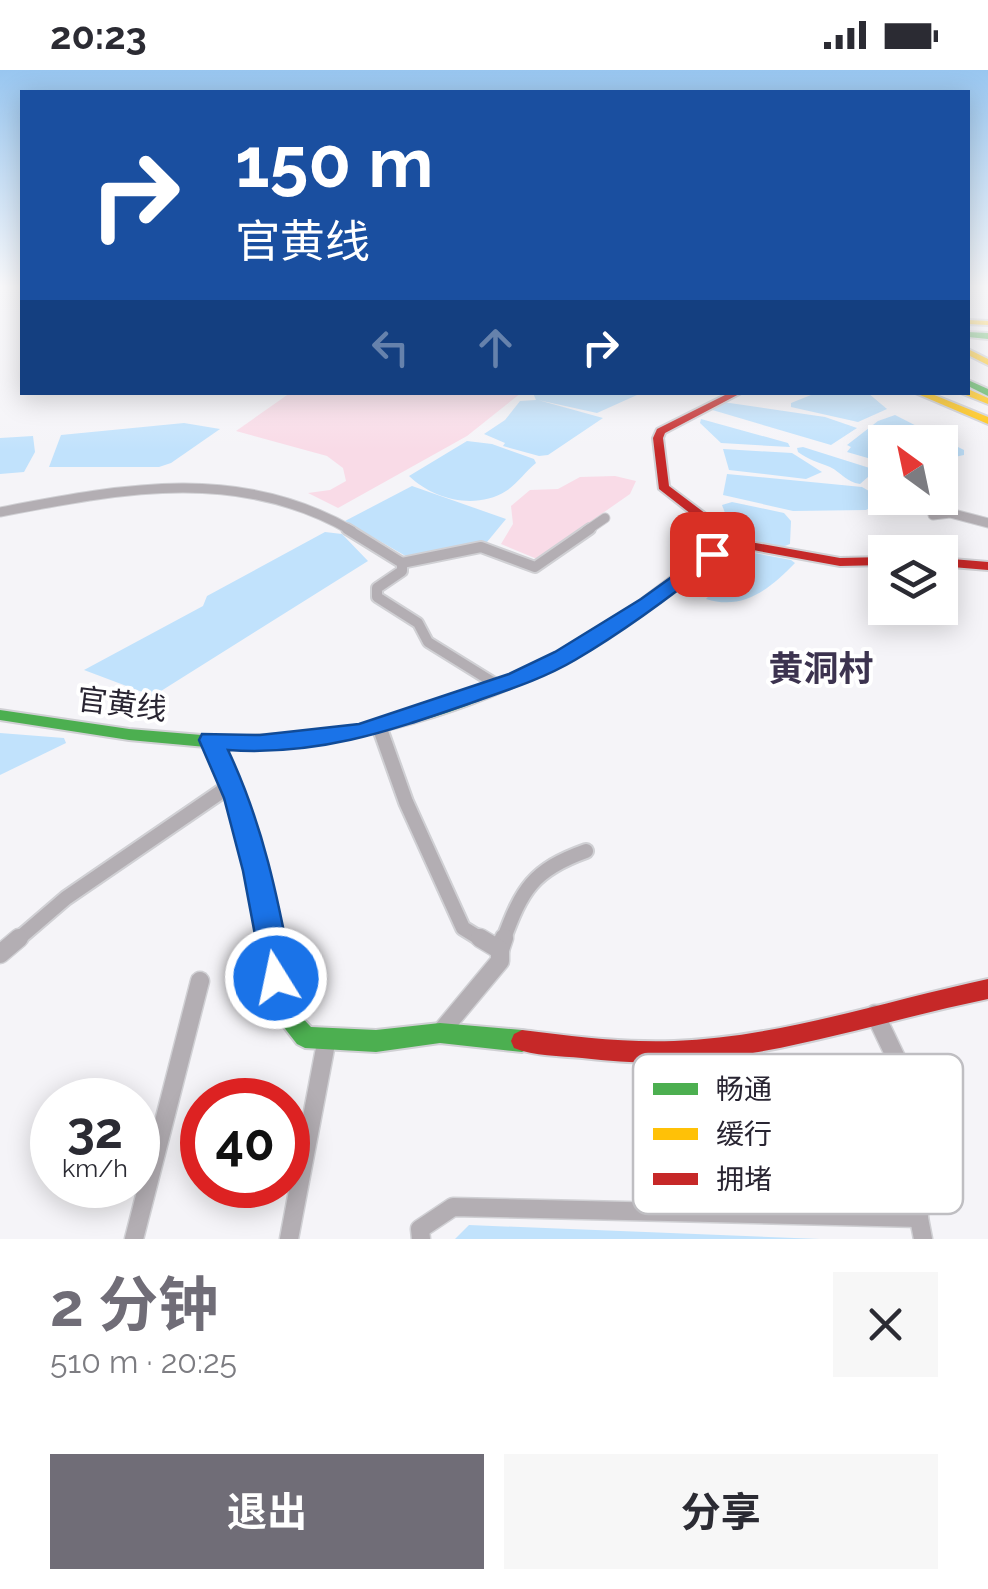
<!DOCTYPE html>
<html lang="zh">
<head>
<meta charset="utf-8">
<style>
	body { margin:0; font-family:Raleway,"Noto Sans SC",sans-serif; background:#f7f7f7; color:#2b2b33; height:100vh; display:flex; flex-direction:column; font-size:38px; white-space:nowrap }
	* { box-sizing:border-box; margin:0 }
	p { font-size:32px; color:#7c7c81 }
	.icon { flex:none; width:55px; height:55px; fill:none; stroke:currentColor; stroke-width:2; stroke-linecap:round; stroke-linejoin:round }
	.map { position:relative; height:1169px; overflow:hidden }
	.panel { display:flex; flex-direction:column; background:#fff; flex:1 }
	.panel>* { flex:none }
	.guide { position:absolute; left:20px; top:20px; width:950px; height:305px; border-radius:0px; box-shadow:0 5px 25px #0003; background:#1a4fa0; color:#fff; overflow:hidden }
	.needle { width:65px; rotate:327deg }
	.fabs { position:absolute; left:868px; top:355px; display:grid; gap:20px }
	.fabs a { display:grid; place-items:center; width:90px; height:90px; border-radius:0px; background:#fff; box-shadow:0 5px 25px #0003; font-size:50px }
	.speed { position:absolute; left:30px; top:1008px; display:flex; gap:20px; font-size:50px; font-weight:700; text-align:center }
	.speed>* { display:grid; place-content:center; width:130px; height:130px; border-radius:50%; background:#fff; box-shadow:0 5px 25px #0003; line-height:1 }
	.speed small { font-size:25px; font-weight:400 }
	.speed .limit { border:15px solid #d22; background:#fff; color:#111 }
	.pin { position:absolute; display:grid; place-items:center; width:85px; height:85px; color:#fff; margin:-42px; border-radius:20px; box-shadow:0 5px 15px #0006 }
	.me { position:absolute; width:110px; margin:-55px; rotate:350deg; stroke-linejoin:round; filter:drop-shadow(0 0 8px #0008) }
	.turn { display:flex; align-items:center; gap:35px; height:210px; padding:0 50px; font-size:45px }
	.turn .icon { width:130px; height:130px; stroke-width:2.5 }
	.turn b { display:block; font-size:70px; line-height:85px }
	.lanes { display:flex; align-items:center; height:95px; padding:0 50px; background:#0003; justify-content:center; gap:50px; direction:ltr }
	.lanes .off { opacity:.35 }
	.round { display:grid; place-items:center; flex:none; width:105px; height:105px; border-radius:0px; background:#f7f7f7 }
	.overview { display:flex; align-items:center; justify-content:space-between; height:170px; padding:0 50px }
	h1 { font-size:60px; font-weight:700; line-height:75px; color:#706d77 }
	.action { display:flex; gap:20px; margin-top:auto; padding:20px 50px }
	.action a { flex:1; height:115px; border-radius:0px; background:#706d77; color:#fff; font-size:40px; font-weight:700; line-height:115px; text-align:center }
	.action a+a { background:#f7f7f7; color:#2b2b33 }
	.status { display:flex; justify-content:space-between; align-items:center; height:70px; padding:0 50px; background:#fff; direction:ltr }
	.status svg { height:28px; fill:currentColor }
	.map>svg:first-child { display:block }
</style>
</head>
<body>
<div class="status"><b>20:23</b><svg viewBox="0 0 49 12"><path d="M0 12V9h3v3zM5 12V6h3v6zM10 12V3h3v9zM15 12V0h3v12zM26 1h20v11H26zM47 4h2v5h-2z"/></svg></div>
<div class="map">
<svg width="988" height="1169" viewBox="0 0 988 1169">
	<rect width="100%" height="100%" fill="#f5f4f8"/>
	<g fill="#f9dbe7">
		<polygon points="290,323 290,322 521,323 467,366 338,438 308,423 330,420 346,411 343,398 327,386 236,361"/>
		<polygon points="615,406 636,411 630,424 537,489 501,474 513,454 511,436 530,420 558,419 580,407"/>
	</g>
	<g fill="#c1e2fc">
		<polygon points="630,323 637,325 597,343 538,330 603,348 548,385 539,386 503,376 505,373 484,364 505,350 520,331 536,330 533,323"/>
		<polygon points="868,323 887,339 858,352 791,337 791,333 816,323"/>
		<polygon points="723,332 825,347 857,358 831,375 709,339"/>
		<polygon points="895,345 964,380 964,385 940,390 940,372 885,372 885,393 847,382 851,377 847,375 878,351"/>
		<polygon points="701,349 788,373 790,377 721,373 700,353"/>
		<polygon points="184,353 220,359 171,393 159,397 49,397 61,365"/>
		<polygon points="33,366 35,382 24,402 0,404 0,368"/>
		<path d="M467 371 492 374 534 389 536 393C526 401 517 414 506 421 476 440 434 430 409 406Z"/>
		<path d="M803 377 876 400 860 414C846 412 842 403 830 397 818 392 809 390 798 382L797 378Z"/>
		<polygon points="723,379 792,383 822,402 806,409 729,400"/>
		<polygon points="727,404 862,417 869,421 874,436 866,440 793,441 723,425"/>
		<polygon points="412,416 506,449 487,472 409,488 345,451"/>
		<polygon points="732,432 784,443 791,451 790,474 780,478 733,464 722,435"/>
		<polygon points="325,462 342,464 368,491 153,626 84,600 203,536 207,526"/>
		<path d="M728 478 791 490 795 493C770 519 743 541 706 529L721 513 730 489 724 485Z"/>
		<polygon points="0,663 64,668 66,673 0,705"/>
		<polygon points="469,1155 820,1169 455,1169"/>
	</g>
	<g fill="none" stroke-linecap="round" stroke-linejoin="round">
		<g stroke="#d0d0d4" stroke-width="11">
			<g id="street-far3">
				<path d="M0 442C121 419 239 395 352 461"/>
				<polyline points="933,445 950,443 988,453"/>
				<polyline points="586,461 605,448"/>
			</g>
		</g>
		<g stroke="#d0d0d4" stroke-width="14">
			<g id="street-far2">
				<polyline points="347,459 402,493 402,501 377,518 377,527 418,553 428,572 499,616"/>
				<polyline points="402,493 481,477 535,497 590,459"/>
			</g>
		</g>
		<g stroke="#d0d0d4" stroke-width="18">
			<g id="street-far1">
				<polyline points="379,656 406,732 463,858 484,871"/>
				<polyline points="16,871 66,828 231,715"/>
				<path d="M503 871C522 819 533 800 586 781"/>
			</g>
		</g>
		<g stroke="#d0d0d4" stroke-width="21">
			<g id="street">
				<polyline points="500,880 504,868"/>
				<polyline points="0,884 19,868"/>
				<polyline points="875,944 919,1036 919,1148 923,1169"/>
				<polyline points="440,963 500,891 500,880 480,868"/>
				<polyline points="134,1169 200,911"/>
				<polyline points="289,1169 327,968"/>
				<polyline points="421,1169 420,1159 453,1137 919,1148"/>
			</g>
		</g>
		<g stroke="#d0d0d4" stroke-width="4">
			<g id="fast">
				<polygon points="968,262 988,263 988,269 968,267"/>
				<polygon points="968,310 988,319 988,326 968,316"/>
				<path d="M724 467 728 468V474C696 502 663 531 627 555 507 633 367 681 223 678L246 728 268 801 293 938 311 957 376 960 440 953 522 960 530 964 533 971 530 978 522 982 440 973 376 982 305 978 297 974 272 942 248 801 228 728 206 677 129 670 0 650V640L129 659 226 667 322 662 384 651 442 634 503 610 562 581 618 547Z"/>
			</g>
		</g>
		<g stroke="#d0d0d4" stroke-width="4">
			<g id="slow">
				<polygon points="968,250 988,251 988,255 968,254"/>
				<polygon points="968,279 988,289 988,295 968,285"/>
				<polygon points="968,319 988,328 988,334 963,324 968,322"/>
				<polygon points="913,322 927,322 988,347 988,354"/>
			</g>
		</g>
		<g stroke="#d0d0d4" stroke-width="4">
			<g id="jam">
				<polygon points="731,322 743,322 665,363 663,368 669,416 718,453 728,468 840,488 885,487 885,495 840,496 720,474 709,458 659,419 653,368 657,359"/>
				<polygon points="940,488 988,492 988,500 940,496"/>
				<path d="M988 909V929C891 949 795 981 696 991 658 995 620 992 582 988 560 986 534 986 514 978L511 971 514 964 522 960C572 966 623 973 674 971 780 967 885 931 988 909Z"/>
			</g>
		</g>
		<use href="#street-far3" stroke="#b3aeb3" stroke-width="9"/>
		<use href="#street-far2" stroke="#b3aeb3" stroke-width="10"/>
		<use href="#street-far1" stroke="#b3aeb3" stroke-width="14"/>
		<use href="#street" stroke="#b3aeb3" stroke-width="18"/>
		<use href="#fast" fill="#4caf50" fill-rule="evenodd"/>
		<use href="#slow" fill="#ffc107" fill-rule="evenodd"/>
		<use href="#jam" fill="#c62828" fill-rule="evenodd"/>
	</g>
	<linearGradient id="sky" x2="0" y2="1"><stop stop-color="#98c6f0"/><stop offset="0.57" stop-color="#fafafc"/><stop offset="1" stop-color="#fafafc" stop-opacity="0"/></linearGradient>
	<rect width="988" height="380" fill="url(#sky)"/>
	<path fill="#1a73e8" stroke="#114b97" stroke-width="2.5" d="M712 478 722 484 719 488C673 525 626 560 575 590 541 610 504 621 468 634 387 662 316 686 228 680 263 754 278 828 293 908L288 918 276 922 265 918 243 801 224 728 199 670 202 664 260 665 359 654 509 604 555 582 641 529Z"/>
	<g text-anchor="middle" dominant-baseline="central" stroke-width="8" stroke-linejoin="round" paint-order="stroke">
		<g font-size="30" fill="#292532" stroke="#fff">
			<text transform="translate(122 634) rotate(7)">官黄线</text>
		</g>
		<g font-size="35" font-weight="bold" fill="#3c334f" stroke="#fff">
			<text x="821" y="598">黄洞村</text>
		</g>
	</g>
	<rect x="633" y="984" width="330" height="160" rx="15" fill="#fff" stroke="#bfbec2" stroke-width="2.5"/>
	<rect x="653" y="1013" width="45" height="12" fill="#4caf50"/>
	<rect x="653" y="1058" width="45" height="12" fill="#ffc107"/>
	<rect x="653" y="1103" width="45" height="12" fill="#c62828"/>
	<g font-size="28" fill="#292532">
		<text x="716" y="1029">畅通</text>
		<text x="716" y="1074">缓行</text>
		<text x="716" y="1119">拥堵</text>
	</g>
</svg>
<div class="fabs">
<a><svg class="needle" viewBox="-14 -14 28 28"><path d="M0-13l5 13h-10z" fill="#e53935"/><path d="M0 13l5-13h-10z" fill="#7c7c81"/></svg></a>
<a><svg class="icon" aria-label="layers" viewBox="0 0 24 24"><path d="M12 4l9 5-9 5-9-5zM3 14l9 5 9-5"/></svg></a>
</div>
<div class="speed"><div>32<small>km/h</small></div><div class="limit">40</div></div>
<div class="pin" style="left:712px;top:484px;background:#d93025"><svg class="icon" aria-label="arrive" viewBox="0 0 24 24"><path d="M6 21V4h12l-3 4 3 4H6"/></svg></div>
<svg class="me" style="left:276px;top:908px" viewBox="-20 -20 40 40"><circle r="17" fill="#1a73e8" stroke="#fff" stroke-width="3"/><path d="M0-11L8 9 0 5-8 9z" fill="#fff"/></svg>
<div class="guide">
<div class="turn"><svg class="icon" aria-label="right" viewBox="0 0 24 24"><path d="M7 20v-9h11M14 6l5 5-5 5"/></svg><div><b>150 m</b>官黄线</div></div>
<div class="lanes"><svg class="icon off" aria-label="left" viewBox="0 0 24 24"><path d="M17 20v-9H6M10 6l-5 5 5 5"/></svg><svg class="icon off" aria-label="ahead" viewBox="0 0 24 24"><path d="M12 20V5M6 11l6-6 6 6"/></svg><svg class="icon" aria-label="right" viewBox="0 0 24 24"><path d="M7 20v-9h11M14 6l5 5-5 5"/></svg></div>
</div>
</div>
<section class="panel">
<div class="overview"><div><h1>2 分钟</h1><p>510 m · 20:25</p></div><a class="round"><svg class="icon" aria-label="close" viewBox="0 0 24 24"><path d="M6 6l12 12M18 6L6 18"/></svg></a></div>
<div class="action"><a>退出</a><a>分享</a></div>
</section>
</body>
</html>
